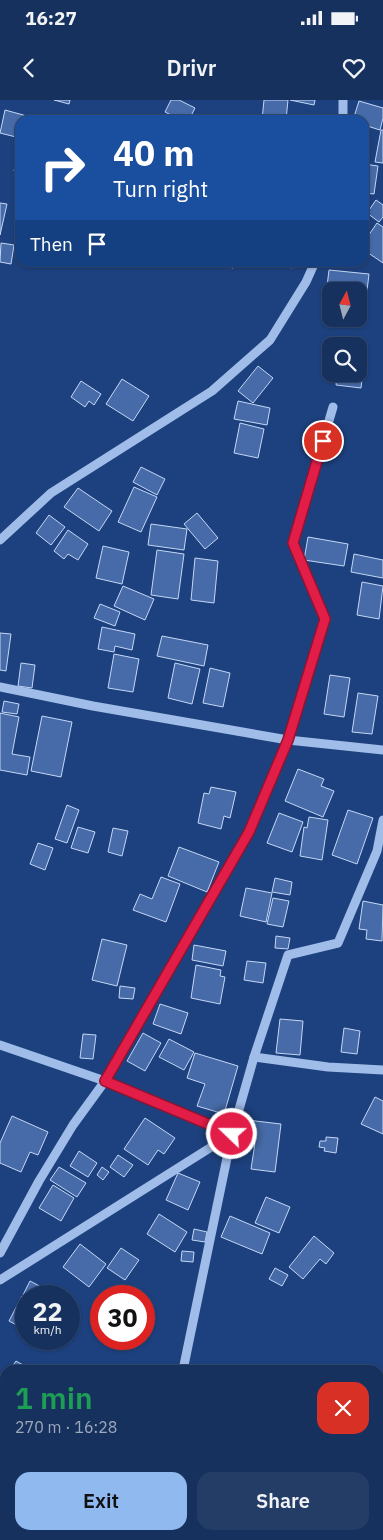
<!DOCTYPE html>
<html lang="en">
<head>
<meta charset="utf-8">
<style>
	body { margin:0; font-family:"IBM Plex Sans",sans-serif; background:#233d67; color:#f1f3f6; height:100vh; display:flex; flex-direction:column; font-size:19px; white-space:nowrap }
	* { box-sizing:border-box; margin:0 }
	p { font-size:16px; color:#9ea9bc }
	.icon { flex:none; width:28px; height:28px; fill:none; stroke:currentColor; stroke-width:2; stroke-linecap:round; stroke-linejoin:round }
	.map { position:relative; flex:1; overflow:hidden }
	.side { position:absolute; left:0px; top:1265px; width:384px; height:175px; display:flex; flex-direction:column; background:#16315e; border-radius:15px 15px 0 0; box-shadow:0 1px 4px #0004,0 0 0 1px #354c73 }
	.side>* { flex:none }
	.top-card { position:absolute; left:15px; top:15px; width:354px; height:152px; border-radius:15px; box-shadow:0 1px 4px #0004,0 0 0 1px #354c73; background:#1a4fa0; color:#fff; overflow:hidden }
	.needle { width:32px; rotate:7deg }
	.controls { position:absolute; left:322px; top:182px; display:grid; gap:10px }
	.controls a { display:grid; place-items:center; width:45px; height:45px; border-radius:10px; background:#16315e; box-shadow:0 1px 4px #0004,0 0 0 1px #354c73; font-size:25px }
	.speed { position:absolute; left:15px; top:1185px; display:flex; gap:10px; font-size:25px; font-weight:700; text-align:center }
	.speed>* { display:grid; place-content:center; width:65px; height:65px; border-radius:50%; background:#16315e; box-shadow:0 1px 4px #0004,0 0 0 1px #354c73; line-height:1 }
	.speed small { font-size:12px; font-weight:400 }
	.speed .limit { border:8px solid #d22; background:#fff; color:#111 }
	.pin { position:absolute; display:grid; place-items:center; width:42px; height:42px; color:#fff; margin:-21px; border:2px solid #fff; border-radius:50%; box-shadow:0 1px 5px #0007 }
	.me { position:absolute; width:55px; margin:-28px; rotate:292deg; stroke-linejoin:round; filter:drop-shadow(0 0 4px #0008) }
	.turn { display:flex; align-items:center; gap:18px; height:105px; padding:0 15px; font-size:22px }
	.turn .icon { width:65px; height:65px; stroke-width:2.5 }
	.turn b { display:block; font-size:35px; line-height:42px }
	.then { display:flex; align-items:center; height:48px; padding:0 15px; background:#0003; gap:10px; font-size:19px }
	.round { display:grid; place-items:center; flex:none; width:52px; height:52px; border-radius:15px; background:#233d67 }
	.summary { display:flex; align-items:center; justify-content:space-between; height:85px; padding:0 15px }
	h1 { font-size:30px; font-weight:600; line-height:38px; color:#1e9e55 }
	.action { display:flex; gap:10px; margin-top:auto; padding:10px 15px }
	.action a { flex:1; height:58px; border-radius:15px; background:#90b9f0; color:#111; font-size:20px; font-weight:600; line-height:58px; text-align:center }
	.action a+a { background:#233d67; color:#f1f3f6 }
	.status { display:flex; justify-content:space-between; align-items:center; height:35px; padding:0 25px; background:#16315e; direction:ltr }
	.status svg { height:14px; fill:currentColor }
	header { display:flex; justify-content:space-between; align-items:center; height:65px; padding:0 15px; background:#16315e; font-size:22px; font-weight:600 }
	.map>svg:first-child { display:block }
</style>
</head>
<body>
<div class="status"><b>16:27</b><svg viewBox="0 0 49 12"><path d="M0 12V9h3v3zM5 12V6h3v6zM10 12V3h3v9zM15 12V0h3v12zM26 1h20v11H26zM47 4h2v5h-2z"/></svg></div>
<header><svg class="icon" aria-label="back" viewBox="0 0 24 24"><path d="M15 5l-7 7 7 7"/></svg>Drivr<svg class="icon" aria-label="heart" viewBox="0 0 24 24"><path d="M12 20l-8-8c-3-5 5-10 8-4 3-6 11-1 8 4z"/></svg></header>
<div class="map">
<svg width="383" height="1440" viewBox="0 0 383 1440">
	<rect width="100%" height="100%" fill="#1d417e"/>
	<g fill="#466ba8" stroke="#c4d7f6">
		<polygon points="54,0 70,0 69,4"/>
		<polygon points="171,0 179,0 195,8 189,20 181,20 165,12"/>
		<polygon points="264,0 288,0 286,20 262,20"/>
		<polygon points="290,0 315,0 314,5"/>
		<polygon points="359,1 383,8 383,18 380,30 364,25 364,20 353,20"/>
		<polygon points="5,10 38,19 37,20 20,20 20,38 0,33"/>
		<polygon points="381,30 383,30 383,63 375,62"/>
		<polygon points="20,43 20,72 14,71"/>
		<polygon points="364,64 378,66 374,94 364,93"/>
		<polygon points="376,100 383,105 383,117 379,122 367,113"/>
		<polygon points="0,103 7,104 0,135"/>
		<polygon points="377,123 383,127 383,163 364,150 364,142"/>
		<polygon points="1,143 14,145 11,164 0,162"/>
		<polygon points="210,162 234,162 233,168"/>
		<polygon points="276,162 294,162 292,168"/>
		<polygon points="329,170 369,174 365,207 359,207 359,191 331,191 331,203 325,203"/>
		<polygon points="359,261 364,262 361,288 336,285 337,274 359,274"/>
		<polygon points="258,266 273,278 253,303 238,291"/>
		<polygon points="122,279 149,296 133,321 106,304"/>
		<polygon points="81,281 101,294 94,305 89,301 85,307 71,297"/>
		<polygon points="238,301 270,308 267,325 234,319"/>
		<polygon points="240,323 264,329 258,358 234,353"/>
		<polygon points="141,367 165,379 157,395 133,382"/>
		<polygon points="134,387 157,397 141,432 118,422"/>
		<polygon points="78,388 112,411 99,431 64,407"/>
		<polygon points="197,413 218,438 205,449 184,424"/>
		<polygon points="49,415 65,427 51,445 36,433"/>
		<polygon points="151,424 187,429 184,450 148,445"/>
		<polygon points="68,430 88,444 78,460 68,454 64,459 54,451"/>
		<polygon points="308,437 348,444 344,466 304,460"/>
		<polygon points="103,446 129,452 122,484 96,478"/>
		<polygon points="157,450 184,454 178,499 151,495"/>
		<polygon points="354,454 383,460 383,478 351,472"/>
		<polygon points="195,458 218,461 214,503 191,500"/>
		<polygon points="362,482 383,486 379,519 357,515"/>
		<polygon points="123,486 154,499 145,520 114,506"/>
		<polygon points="100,504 120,512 115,526 94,518"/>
		<polygon points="102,527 135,534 132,550 115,546 114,552 98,549"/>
		<polygon points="0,533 11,534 6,571 0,570"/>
		<polygon points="162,536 208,545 204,566 157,556"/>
		<polygon points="114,554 139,559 133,592 108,588"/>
		<polygon points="21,563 35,565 32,588 18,586"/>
		<polygon points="175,563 200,569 192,604 168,598"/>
		<polygon points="210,568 230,573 223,607 203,603"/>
		<polygon points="330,575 350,578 344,617 324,614"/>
		<polygon points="358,593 378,596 372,634 352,632"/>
		<polygon points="4,601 19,604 17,614 2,612"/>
		<polygon points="0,613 19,617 12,654 30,657 27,675 0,670"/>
		<polygon points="42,616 72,622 61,677 31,671"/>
		<polygon points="298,669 324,679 321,686 334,691 323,717 285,701"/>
		<polygon points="211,687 236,692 230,718 224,716 221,729 198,723 204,693 209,694"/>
		<polygon points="67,705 79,710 67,743 55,739"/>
		<polygon points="348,710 373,718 357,764 332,755"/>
		<polygon points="279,713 303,722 292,752 267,743"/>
		<polygon points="309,717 328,720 322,760 300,756 304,727 307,728"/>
		<polygon points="78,727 95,732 88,753 71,748"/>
		<polygon points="113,728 128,731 122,756 108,752"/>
		<polygon points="38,743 53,748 45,770 30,764"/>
		<polygon points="179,747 219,762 207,792 168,776"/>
		<polygon points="161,777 180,784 166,822 133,810 140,794 152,799"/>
		<polygon points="275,778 292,782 290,795 272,792"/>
		<polygon points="246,788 272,793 266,822 240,816"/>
		<polygon points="273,798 289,801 283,827 267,824"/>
		<polygon points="363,801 383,805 382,841 366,839 367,830 359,829"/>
		<polygon points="276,836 290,838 288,849 275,848"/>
		<polygon points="102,839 127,845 117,886 92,880"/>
		<polygon points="194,845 226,851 223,866 192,860"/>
		<polygon points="247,861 266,863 263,883 244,880"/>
		<polygon points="196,865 221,870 220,876 225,877 220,904 191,898"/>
		<polygon points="120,886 135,888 133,899 119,898"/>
		<polygon points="160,904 188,913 181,934 153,924"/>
		<polygon points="280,919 303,921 300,955 276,953"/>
		<polygon points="344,928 360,931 357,954 341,952"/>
		<polygon points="143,933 161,943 145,971 127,961"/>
		<polygon points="83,934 96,935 93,959 80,958"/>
		<polygon points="169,939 194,952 184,970 159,957"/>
		<polygon points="195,953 238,966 224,1014 197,1006 205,984 187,978"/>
		<polygon points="375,997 383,1001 383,1034 361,1024"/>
		<polygon points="12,1016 48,1032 38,1055 30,1052 21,1072 0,1063 0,1043"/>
		<polygon points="145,1018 175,1038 164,1054 158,1050 148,1065 124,1049"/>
		<polygon points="247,1020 281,1024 275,1072 251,1069 255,1043 244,1042"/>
		<polygon points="326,1037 338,1038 336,1053 324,1051 325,1048 319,1047 320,1041 326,1041"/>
		<polygon points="79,1051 97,1063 88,1077 70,1066"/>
		<polygon points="118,1055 133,1065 124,1077 110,1067"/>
		<polygon points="59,1067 86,1083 77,1097 50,1080"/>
		<polygon points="102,1067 109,1072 103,1080 97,1075"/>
		<polygon points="178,1073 200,1082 188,1110 166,1100"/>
		<polygon points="53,1085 74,1098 61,1121 39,1108"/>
		<polygon points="266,1097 290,1107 279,1133 255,1123"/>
		<polygon points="159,1114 187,1132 175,1152 147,1134"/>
		<polygon points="230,1116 270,1133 262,1154 221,1137"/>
		<polygon points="194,1129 207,1132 205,1142 192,1140"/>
		<polygon points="314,1136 334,1153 326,1164 320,1159 303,1179 289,1167"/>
		<polygon points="80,1144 106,1164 89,1187 63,1167"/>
		<polygon points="121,1148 139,1160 125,1180 107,1168"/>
		<polygon points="182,1151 194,1152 193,1162 181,1161"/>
		<polygon points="275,1168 288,1175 282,1186 269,1179"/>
		<polygon points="30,1181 51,1192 49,1196 26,1196 23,1195"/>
		<polygon points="22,1196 26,1199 26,1230 9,1221"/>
		<polygon points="16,1261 30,1269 30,1270 10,1270"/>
		<polygon points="195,1266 216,1269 216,1270 194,1270"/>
		<polygon points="0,1277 5,1281 5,1435 108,1435 106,1440 0,1440"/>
	</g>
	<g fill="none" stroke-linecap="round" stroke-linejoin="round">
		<g stroke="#a0bce8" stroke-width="9">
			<polyline points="343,20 343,0"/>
			<polyline points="0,440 51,393 212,291 270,240 306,182 315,162"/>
			<polyline points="0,587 93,606 288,640 383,650"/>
			<polyline points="0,945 105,981 232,1034 183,1270"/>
			<polyline points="254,957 328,967 383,970"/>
			<polyline points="0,1153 39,1081 73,1025 105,981 249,732 288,640 325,519 293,443 333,307"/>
			<polyline points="0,1180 232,1034 254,957 288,855 338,843 377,751 383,720"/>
			<polyline points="135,1440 137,1435"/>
		</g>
	</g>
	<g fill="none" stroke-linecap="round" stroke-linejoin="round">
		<g stroke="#92132f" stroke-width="12">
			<polyline id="route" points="232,1034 105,981 249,732 288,640 325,519 293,443 323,341"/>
		</g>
		<use href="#route" stroke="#e11d48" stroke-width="9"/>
	</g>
</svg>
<div class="controls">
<a><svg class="needle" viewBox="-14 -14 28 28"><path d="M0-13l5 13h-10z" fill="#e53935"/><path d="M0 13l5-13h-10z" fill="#9ea9bc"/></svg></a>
<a><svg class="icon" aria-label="search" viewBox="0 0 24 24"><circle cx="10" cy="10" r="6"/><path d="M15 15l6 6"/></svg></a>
</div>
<div class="speed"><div>22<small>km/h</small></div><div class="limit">30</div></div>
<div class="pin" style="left:323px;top:341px;background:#d93025"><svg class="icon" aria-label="arrive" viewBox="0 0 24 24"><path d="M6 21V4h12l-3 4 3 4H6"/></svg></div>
<svg class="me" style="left:232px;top:1034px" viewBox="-20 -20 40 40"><circle r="17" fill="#e11d48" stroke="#fff" stroke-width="3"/><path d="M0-11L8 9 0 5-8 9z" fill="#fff"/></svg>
<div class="top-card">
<div class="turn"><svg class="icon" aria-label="right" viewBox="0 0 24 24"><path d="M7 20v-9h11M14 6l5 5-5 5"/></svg><div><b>40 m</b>Turn right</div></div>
<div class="then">Then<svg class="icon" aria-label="arrive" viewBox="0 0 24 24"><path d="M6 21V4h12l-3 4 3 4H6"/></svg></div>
</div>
<section class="side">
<div class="summary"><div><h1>1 min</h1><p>270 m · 16:28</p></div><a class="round" style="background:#d93025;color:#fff"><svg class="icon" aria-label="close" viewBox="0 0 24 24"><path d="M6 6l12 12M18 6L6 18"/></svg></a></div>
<div class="action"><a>Exit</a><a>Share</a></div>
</section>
</div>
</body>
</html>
